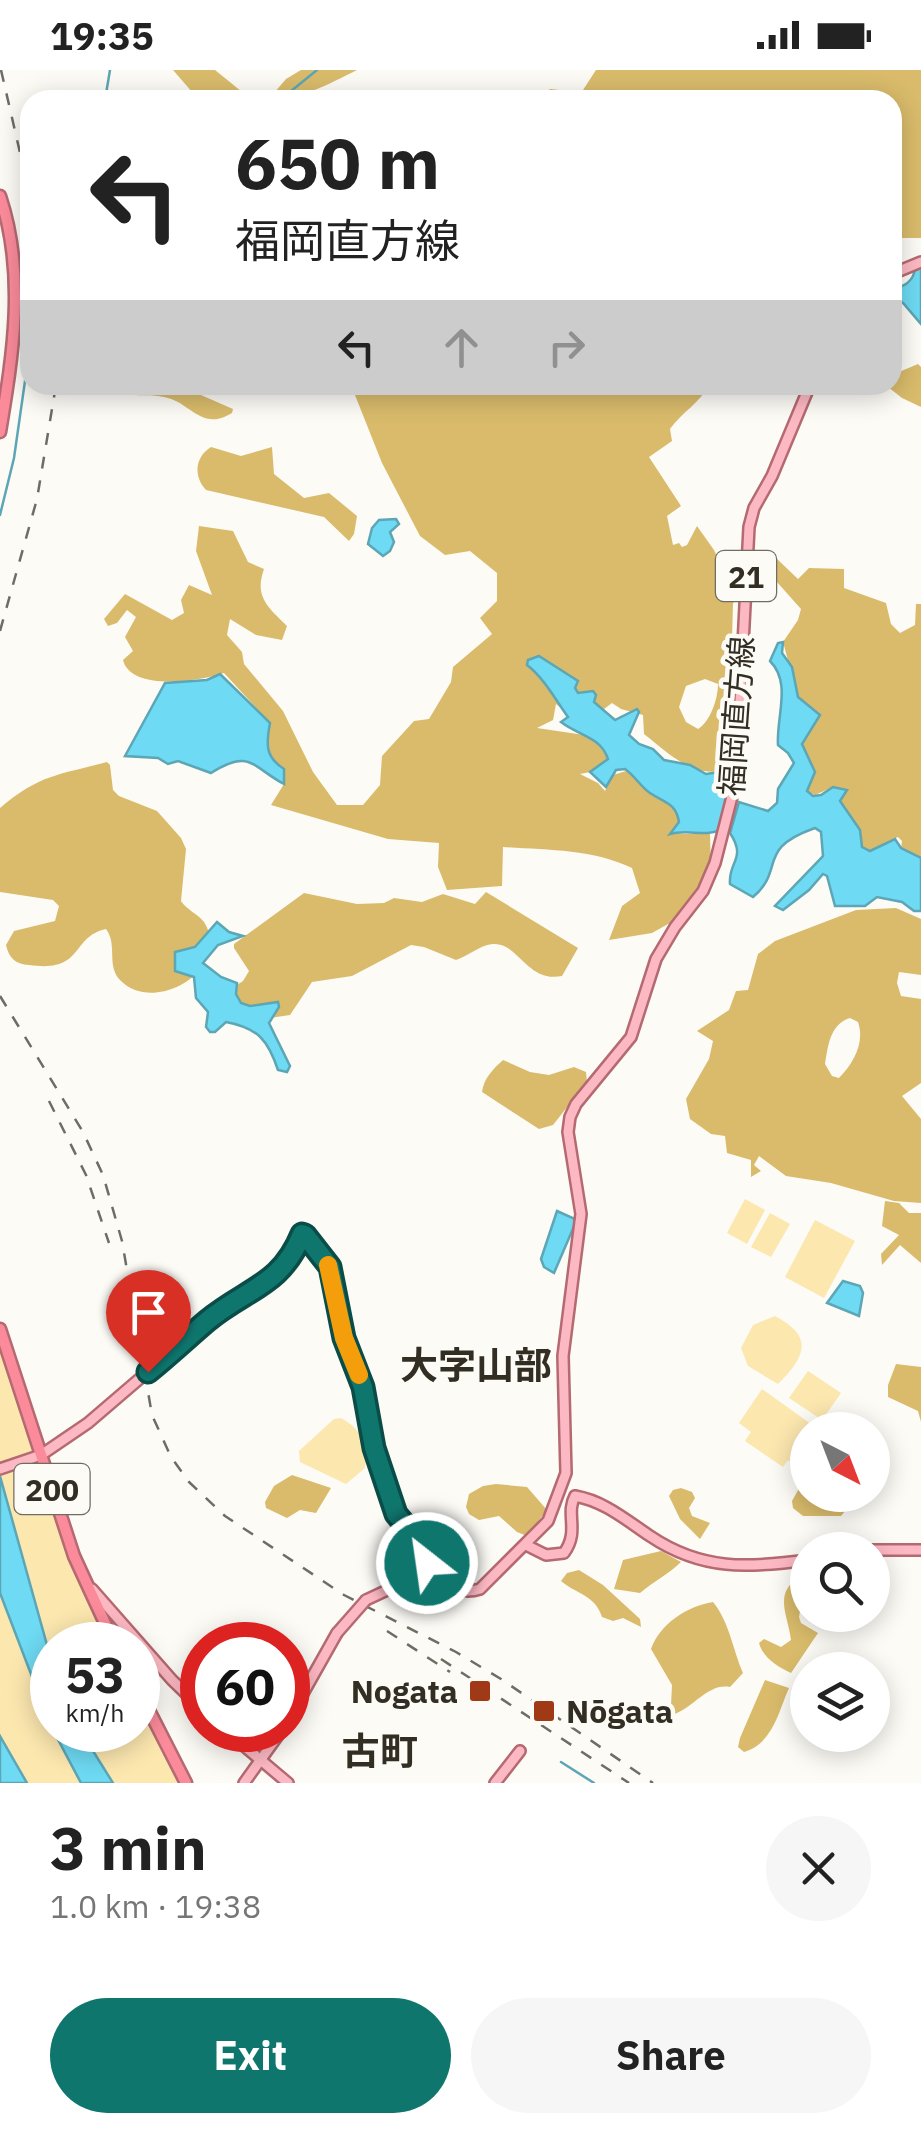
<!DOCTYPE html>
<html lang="en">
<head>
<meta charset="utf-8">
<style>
	body { margin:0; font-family:"IBM Plex Sans","Noto Sans JP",sans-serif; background:#f6f6f6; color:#222; height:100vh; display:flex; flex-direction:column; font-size:38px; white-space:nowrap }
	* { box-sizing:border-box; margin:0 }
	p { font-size:32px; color:#767676 }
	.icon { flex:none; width:55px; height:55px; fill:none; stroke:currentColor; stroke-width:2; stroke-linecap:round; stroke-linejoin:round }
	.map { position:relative; height:1713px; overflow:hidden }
	.drawer { display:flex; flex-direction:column; background:#fff; flex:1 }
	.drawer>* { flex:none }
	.banner { position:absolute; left:20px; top:20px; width:882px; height:305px; border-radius:30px; box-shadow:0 5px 25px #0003; background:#fff; color:#222; overflow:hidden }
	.needle { width:65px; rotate:138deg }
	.buttons { position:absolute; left:790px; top:1342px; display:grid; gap:20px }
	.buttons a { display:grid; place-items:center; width:100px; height:100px; border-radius:50%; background:#fff; box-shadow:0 5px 25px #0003; font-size:50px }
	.speed { position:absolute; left:30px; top:1552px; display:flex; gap:20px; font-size:50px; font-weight:700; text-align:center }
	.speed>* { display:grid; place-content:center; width:130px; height:130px; border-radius:50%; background:#fff; box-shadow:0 5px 25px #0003; line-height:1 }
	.speed small { font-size:25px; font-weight:400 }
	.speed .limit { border:15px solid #d22; background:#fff; color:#111 }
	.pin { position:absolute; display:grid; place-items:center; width:85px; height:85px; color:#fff; margin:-102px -42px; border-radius:50% 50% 50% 0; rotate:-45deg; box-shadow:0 0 10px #0007 }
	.pin .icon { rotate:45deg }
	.me { position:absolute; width:110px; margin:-55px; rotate:330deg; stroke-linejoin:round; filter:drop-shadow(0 0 8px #0008) }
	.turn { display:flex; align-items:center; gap:35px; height:210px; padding:0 50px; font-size:45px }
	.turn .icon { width:130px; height:130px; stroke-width:2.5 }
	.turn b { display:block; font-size:70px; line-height:85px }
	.lanes { display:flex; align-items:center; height:95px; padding:0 50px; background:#0003; justify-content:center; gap:50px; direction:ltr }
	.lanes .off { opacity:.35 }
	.round { display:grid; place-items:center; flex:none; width:105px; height:105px; border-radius:52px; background:#f6f6f6 }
	.head { display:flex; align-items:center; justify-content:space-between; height:170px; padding:0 50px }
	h1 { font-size:60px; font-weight:800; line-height:75px }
	.primary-button { display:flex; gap:20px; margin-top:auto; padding:20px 50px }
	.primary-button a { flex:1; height:115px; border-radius:60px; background:#0f766e; color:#fff; font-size:40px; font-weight:800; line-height:115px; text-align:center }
	.primary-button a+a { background:#f6f6f6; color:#222 }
	.status { display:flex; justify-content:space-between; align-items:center; height:70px; padding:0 50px; background:#fff; direction:ltr }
	.status svg { height:28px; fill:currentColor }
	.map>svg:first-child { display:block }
</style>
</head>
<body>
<div class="status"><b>19:35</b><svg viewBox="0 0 49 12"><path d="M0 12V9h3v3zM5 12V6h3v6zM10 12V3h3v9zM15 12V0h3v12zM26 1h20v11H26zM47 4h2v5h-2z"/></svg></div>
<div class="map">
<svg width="921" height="1713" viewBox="0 0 921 1713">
	<rect width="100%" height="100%" fill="#fdfbf6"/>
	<g fill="#fce7af">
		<polygon points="745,1129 765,1140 747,1174 727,1163"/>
		<polygon points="770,1143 790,1154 771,1187 751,1177"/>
		<polygon points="815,1150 855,1171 824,1228 785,1207"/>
		<path d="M775 1246C815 1267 805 1287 778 1314L748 1296 741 1278 753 1255Z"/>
		<polygon points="0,1270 76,1501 112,1575 52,1575 52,1660 138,1660 138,1625 182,1713 0,1713"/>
		<polygon points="808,1301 841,1323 822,1350 789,1328"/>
		<polygon points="762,1319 818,1359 808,1360 807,1374 794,1394 788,1390 783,1397 745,1371 751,1362 739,1353"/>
		<path d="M341 1348C362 1360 369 1374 365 1398L346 1414 300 1392 299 1381 334 1349Z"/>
	</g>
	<g fill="#d9bb6b" fill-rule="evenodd">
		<polygon points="173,0 215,0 252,30 199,30"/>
		<path d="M301 0H357C329 14 300 30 268 30L286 9Z"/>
		<polygon points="596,0 921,0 921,168 893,168 892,30 519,30 551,19 575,22 583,20"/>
		<polygon points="918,294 921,297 921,337 902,328 888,317 899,302"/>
		<path d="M109 315H178L233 339 232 343C201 362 191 332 164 327 138 322 135 331 109 315Z"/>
		<path d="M351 315H709C700 333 682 342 670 359L672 371 649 387 681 436 667 446 673 475 679 473 682 477 687 475 697 456 714 480 738 529 733 533 732 569 737 582V601L720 701C690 706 666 681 644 664L643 645 621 639 612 633 592 648 576 650 556 634 553 650 537 658 591 666 609 689 590 702 580 704 598 713 605 721 613 705 626 701C637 707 641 717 651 723 666 733 676 734 679 752L670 764H710L711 801 698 825 677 849 652 863 609 870 622 836 640 823 632 798C592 779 546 780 503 777L502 816 447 820 438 797 439 773 388 769 271 735 284 714V699C267 686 266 674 270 653L224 603C200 611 131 622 123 590L133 581 125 567 136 547 127 540 117 553 108 556 104 549 125 524 172 550 184 543 181 530 189 515 212 525 196 481 199 456 233 461 248 492 264 499C254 527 268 537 287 556L282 570 256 565 230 549 227 565 242 582 244 594 283 641 313 702 337 735H363L380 715 382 686 414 651 429 649 451 612 453 597 492 564 480 548 497 531V503L470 481 445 485 420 466 382 393ZM705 609 718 614C718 629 710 652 698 659L686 652 679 637 686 616Z"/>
		<path d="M211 377 241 386 272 377 274 404 304 428 329 423 357 446 354 464 349 471 324 447 206 420C193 406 195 387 211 377Z"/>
		<polygon points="764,485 776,488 798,509 809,498 844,499 844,518 886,533 891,554 900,563 915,555 916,534 921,534 921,788 901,778 902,771 898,767 869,781 861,777 860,760 840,731 846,720 833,717 815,725 807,721 815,702 802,674 820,645 798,627 783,572 798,550 801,539 768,502"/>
		<path d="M107 692 110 695 113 720 119 726 157 741 181 768 186 779 181 831C187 840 198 844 204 852 233 899 154 946 120 910 106 895 118 875 106 859 70 867 85 903 29 895 15 894 9 888 6 875L14 861 55 851 59 836 53 830 0 822V738C40 704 59 705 107 692Z"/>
		<path d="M486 822 578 878 562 906C527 913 518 872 493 874 480 875 468 886 456 890L424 877 411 875 352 906 312 912 290 945 263 949 233 944 228 921 243 911 249 901 234 878V874L304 823 357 834 384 833 394 828 422 832 443 824 475 834Z"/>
		<path d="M896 838 921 849V905L899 902 897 913 901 926 921 929V1013L902 1026 921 1049V1133L894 1131 831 1113 786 1106 759 1086 754 1095 761 1101 751 1107V1090L727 1083 725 1066 711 1064 690 1049 686 1029 709 989 713 971 697 961 729 940 736 921 748 920 758 884 775 871 856 840ZM850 948 858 952C865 972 854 993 839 1008L832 1006 825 994C828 976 830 954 850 948Z"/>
		<path d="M503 990 530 1002 549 1005 574 997 586 1002 587 1012 553 1055 539 1059 482 1022C484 1008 493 999 503 990Z"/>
		<polygon points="885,1131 899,1133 909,1143 921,1143 921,1193 900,1175 882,1195 881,1184 899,1165 882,1156"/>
		<polygon points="896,1294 921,1297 921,1352 918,1341 888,1327 888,1315"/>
		<polygon points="807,1389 808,1425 850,1425 851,1434 841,1446 803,1446 793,1438 792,1431 806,1406"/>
		<polygon points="292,1405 331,1418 316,1443 300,1440 287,1448 266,1438 265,1432 274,1416"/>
		<polygon points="496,1414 527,1417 547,1440 527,1466 517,1462 499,1446 479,1450 469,1444 466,1437 469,1424 483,1416"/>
		<polygon points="681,1418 692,1422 695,1428 689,1438 692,1446 710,1453 700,1469 680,1449 669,1426 673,1420"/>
		<path d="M661 1481 681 1492C670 1503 653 1512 640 1523L614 1519 623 1490Z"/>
		<path d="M579 1500 603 1515 640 1549 641 1557 623 1548 613 1551 602 1547C595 1525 578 1525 561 1511L567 1503Z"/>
		<path d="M799 1507 806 1508 799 1547 801 1553 818 1563 791 1603C778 1597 763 1588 759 1573L764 1569 781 1577 791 1570C788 1545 773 1524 799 1507Z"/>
		<path d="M713 1532C729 1551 733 1580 743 1603L730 1617C709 1613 696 1635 675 1644L671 1635 672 1615 651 1579C660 1554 687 1536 713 1532Z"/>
		<path d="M765 1610 789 1618C778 1643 773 1673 744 1682L738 1677 740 1668Z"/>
	</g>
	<g fill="#6edaf3" stroke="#5ca6b5" stroke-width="2.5">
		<path d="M921 196V254L903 233 893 231V216C904 219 914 210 915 198Z"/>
		<polygon points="396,449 399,454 390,462 394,472 390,481 383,486 368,474 372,458 379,450"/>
		<path d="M783 572 782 583 792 597 798 627 820 645 802 674 815 702 807 721 813 726 821 725 833 717 847 720 840 731 860 760 862 777 870 781 895 769 901 778 921 788V841H914L902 832 877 827 865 836H835L827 806 823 804 809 820 783 840 775 836 823 786 821 762 815 758C755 779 786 799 753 827L730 814C728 791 747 789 730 763L739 732 768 741 777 733 778 719 794 693 788 683 778 675C776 647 792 613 770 591L778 573Z"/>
		<path d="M539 586 578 611 575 618 578 623 593 621 596 625 594 632 615 650 637 639 639 642 629 665 639 674 653 679 664 690 690 695 706 704 727 701 724 722 727 727 720 760C705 767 688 759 670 764L679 752C676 733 665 733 650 723 641 717 635 706 625 699L616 700 606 717 590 702 608 689C600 666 579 666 561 652L568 647C555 629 544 608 527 595L528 590Z"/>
		<path d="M220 604 270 653C266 674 265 687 284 699V714C252 697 250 678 211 703L178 691 168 694 158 688 125 686 165 613 207 610Z"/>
		<path d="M217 852 229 862 243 866 218 875 203 893 221 907 237 913 236 924 241 933 250 936 278 932 279 937 269 953 290 996 287 1002 278 1000C268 970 258 958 226 952L215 962H210L206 957 208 942 196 928 194 907 175 901V882L195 877Z"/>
		<polygon points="557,1141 575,1149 575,1154 554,1203 544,1197 541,1189"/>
		<polygon points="843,1211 860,1216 863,1223 859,1246 827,1233"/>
		<polygon points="0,1406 52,1593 52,1659 0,1523"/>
		<polygon points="53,1660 80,1660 113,1713 81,1713"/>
		<polygon points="0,1666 27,1713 0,1713"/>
	</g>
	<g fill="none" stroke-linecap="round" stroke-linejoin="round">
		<g stroke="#5ca6b5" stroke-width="2.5">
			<polyline points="105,30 110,0"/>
			<polyline points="280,30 317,0"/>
			<polyline points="0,445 14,388 30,276"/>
			<polyline points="561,1692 594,1713"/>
		</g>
		<g stroke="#b56a71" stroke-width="14">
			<g id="major">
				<polyline points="892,204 921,192"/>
				<path d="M0 1399 41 1385 88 1353 207 1251 279 1203 293 1186 303 1164 329 1197 344 1268 363 1317 374 1378 393 1435C398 1451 414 1460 422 1475 426 1482 425 1492 430 1499 440 1516 462 1525 480 1519L548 1451 566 1403 563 1286 581 1144 568 1062 570 1047 576 1034 631 967 656 889 675 857 703 821 715 793 736 711 749 457 754 438 772 406 810 315"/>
				<path d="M526 1475 546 1485 564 1483C580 1461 565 1444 575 1426 604 1431 626 1450 650 1466 702 1501 748 1498 808 1490"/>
				<polyline points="872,1480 921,1480"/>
				<polyline points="92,1519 172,1610 202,1639"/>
				<polyline points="366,1530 430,1500"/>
				<polyline points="288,1650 337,1563"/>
				<polyline points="225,1660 288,1713"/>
				<polyline points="244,1713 282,1660"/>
				<polyline points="495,1713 520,1681"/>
			</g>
		</g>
		<g stroke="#b56a71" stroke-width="15">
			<g id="highway">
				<path d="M0 126C26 204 13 284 0 362"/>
				<polyline points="0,1259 74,1486 115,1575"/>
				<polyline points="138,1619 186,1713"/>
			</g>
		</g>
		<use href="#major" stroke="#fdb9c3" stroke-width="9"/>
		<use href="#highway" stroke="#fb8b9b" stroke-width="10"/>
		<g stroke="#6f6c63" stroke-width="2.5" stroke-dasharray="12 12" stroke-linecap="butt">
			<polyline points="1,0 30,126"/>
			<polyline points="0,561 37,429 56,315"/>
			<polyline points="0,926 83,1062 103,1105 122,1171 152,1345 171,1387 189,1412 225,1446 344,1525 456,1582 501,1609 653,1713"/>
			<polyline points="49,1031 86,1105 109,1173"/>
			<polyline points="387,1561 450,1602"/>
			<polyline points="441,1589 629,1713"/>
		</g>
		<g stroke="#b56a71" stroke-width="14" stroke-linecap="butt">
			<polyline id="major-bridge" points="337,1563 366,1530"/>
		</g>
		<use href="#major-bridge" stroke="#fdb9c3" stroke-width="9"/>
	</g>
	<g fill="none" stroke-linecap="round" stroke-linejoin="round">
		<g stroke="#0a4d48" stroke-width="25">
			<path id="route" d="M148 1302C168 1286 187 1268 207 1251 247 1218 281 1216 302 1164L305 1165 330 1197 344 1268 363 1317 374 1378 396 1444 423 1476 427 1493"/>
		</g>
		<use href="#route" stroke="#0f766e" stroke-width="18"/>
		<polyline stroke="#f59e0b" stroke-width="18" points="328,1195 344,1268 359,1305"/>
	</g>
	<g fill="#a03916" stroke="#fdfbf6" stroke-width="4">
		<rect x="468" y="1609" width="24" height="24" rx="5"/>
		<rect x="532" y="1629" width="24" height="24" rx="5"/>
	</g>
	<g text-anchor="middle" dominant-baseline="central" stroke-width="9" stroke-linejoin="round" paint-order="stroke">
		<g fill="#fdfbf6" stroke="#6f6c62" stroke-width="2.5">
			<rect x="716" y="481" width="60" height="50" rx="8"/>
			<rect x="14.5" y="1394" width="75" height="50" rx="8"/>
		</g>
		<g font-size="30" font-weight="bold" fill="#322e23">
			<text x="746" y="506">21</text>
			<text x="52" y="1419">200</text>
		</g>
		<g font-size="32" fill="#322e23" stroke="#fdfbf6">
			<text transform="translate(736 646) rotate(-86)">福岡直方線</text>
		</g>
		<g font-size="32" font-weight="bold" fill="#322e23" stroke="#fdfbf6" text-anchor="end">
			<text x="458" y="1621">Nogata</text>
			<text x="566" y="1641" text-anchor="start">Nōgata</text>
		</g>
		<g font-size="38" font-weight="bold" fill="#322e23" stroke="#fdfbf6">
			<text x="476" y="1294">大字山部</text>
			<text x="380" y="1680">古町</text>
		</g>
	</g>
</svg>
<div class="buttons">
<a><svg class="needle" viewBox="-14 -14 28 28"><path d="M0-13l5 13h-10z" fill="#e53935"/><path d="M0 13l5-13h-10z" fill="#767676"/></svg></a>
<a><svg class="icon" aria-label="search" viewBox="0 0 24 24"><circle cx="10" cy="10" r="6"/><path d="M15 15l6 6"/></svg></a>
<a><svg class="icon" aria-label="layers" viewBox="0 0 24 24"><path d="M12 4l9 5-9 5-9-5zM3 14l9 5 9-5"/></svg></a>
</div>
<div class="speed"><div>53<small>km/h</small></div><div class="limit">60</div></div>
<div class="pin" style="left:148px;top:1302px;background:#d93025"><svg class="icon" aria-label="arrive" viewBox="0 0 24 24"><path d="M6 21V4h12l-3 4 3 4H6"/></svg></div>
<svg class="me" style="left:427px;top:1493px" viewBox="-20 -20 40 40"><circle r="17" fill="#0f766e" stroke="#fff" stroke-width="3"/><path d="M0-11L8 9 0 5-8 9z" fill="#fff"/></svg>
<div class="banner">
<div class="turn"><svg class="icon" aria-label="left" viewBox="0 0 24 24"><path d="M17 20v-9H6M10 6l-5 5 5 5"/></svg><div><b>650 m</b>福岡直方線</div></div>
<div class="lanes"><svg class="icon" aria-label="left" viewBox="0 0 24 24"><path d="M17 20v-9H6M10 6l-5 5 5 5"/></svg><svg class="icon off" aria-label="ahead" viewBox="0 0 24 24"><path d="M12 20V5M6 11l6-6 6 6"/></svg><svg class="icon off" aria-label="right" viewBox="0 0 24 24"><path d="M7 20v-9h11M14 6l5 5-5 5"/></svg></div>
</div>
</div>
<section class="drawer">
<div class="head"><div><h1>3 min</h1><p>1.0 km · 19:38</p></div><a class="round"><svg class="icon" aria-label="close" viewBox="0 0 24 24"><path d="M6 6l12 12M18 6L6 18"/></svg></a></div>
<div class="primary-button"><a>Exit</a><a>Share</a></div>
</section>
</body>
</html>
